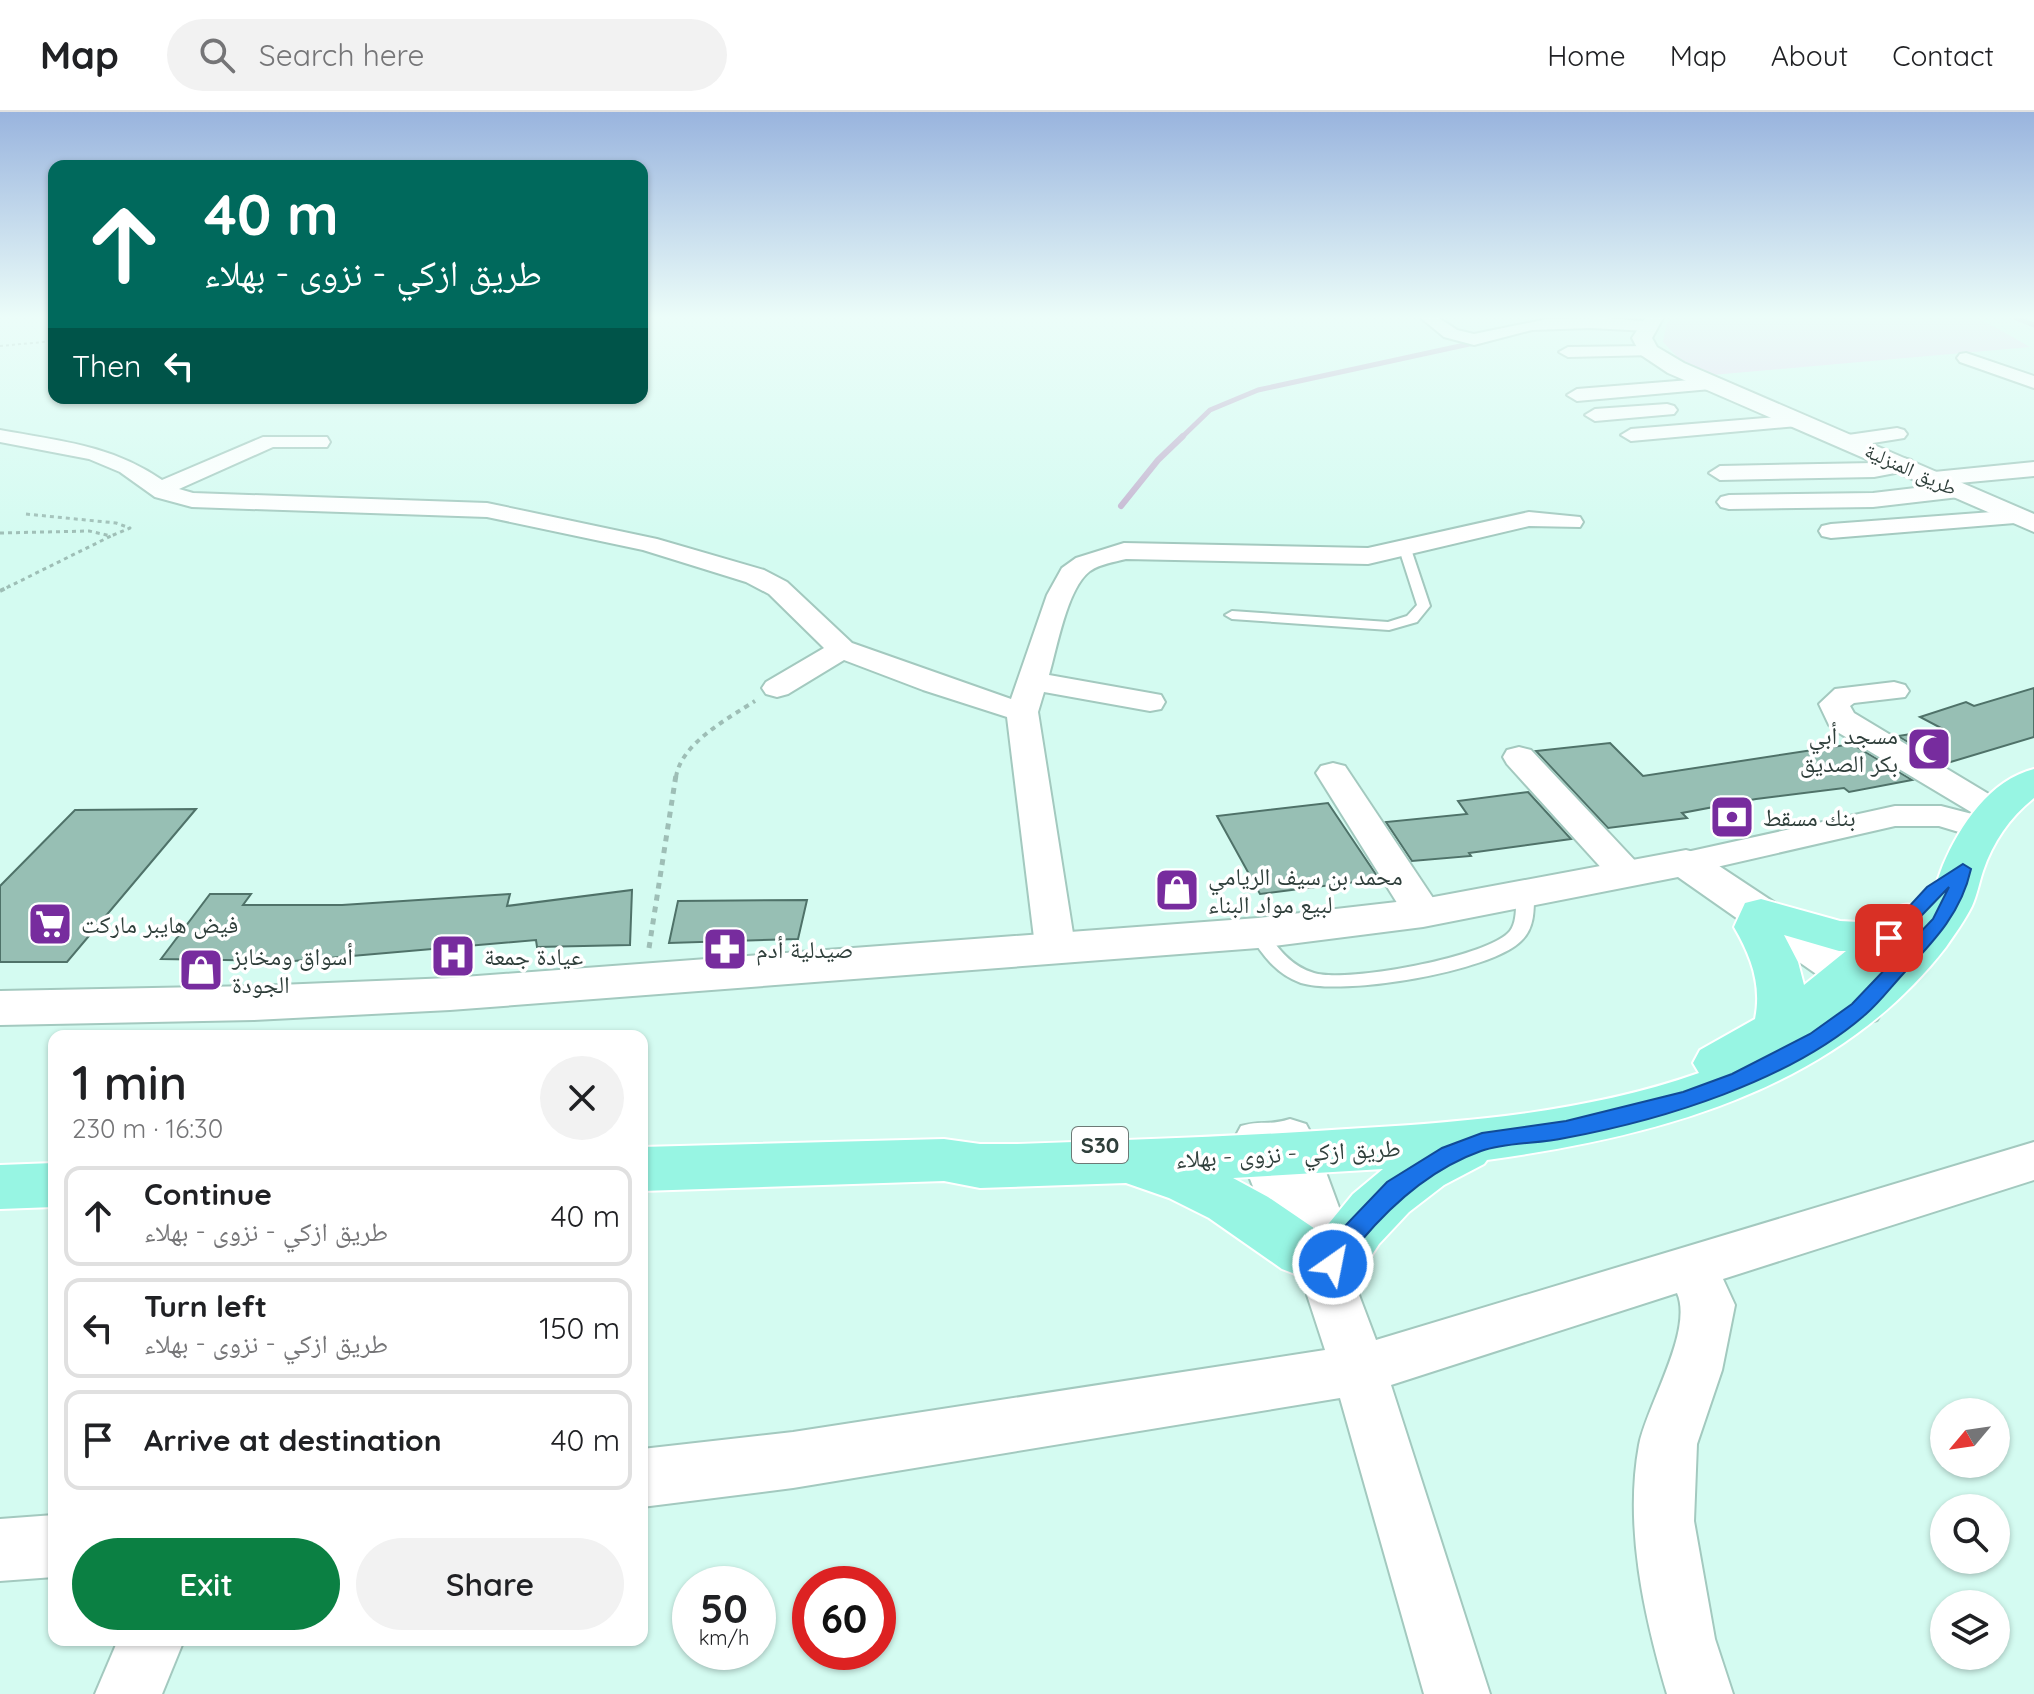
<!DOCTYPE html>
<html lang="en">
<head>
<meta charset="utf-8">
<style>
	body { margin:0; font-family:Quicksand,"Noto Naskh Arabic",sans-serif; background:#f2f2f2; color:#202124; height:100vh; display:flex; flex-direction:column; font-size:30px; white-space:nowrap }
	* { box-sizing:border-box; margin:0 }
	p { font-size:26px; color:#757577 }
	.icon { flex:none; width:44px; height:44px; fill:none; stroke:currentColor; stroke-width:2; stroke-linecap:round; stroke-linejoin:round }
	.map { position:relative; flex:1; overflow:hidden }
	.side { position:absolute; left:48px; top:918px; width:600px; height:616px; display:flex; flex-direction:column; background:#fff; border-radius:16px; box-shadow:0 2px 6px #0004 }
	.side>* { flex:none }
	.guide { position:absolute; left:48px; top:48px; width:600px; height:244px; border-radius:16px; box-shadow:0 2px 6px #0004; background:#00695c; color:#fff; overflow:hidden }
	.needle { width:52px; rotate:241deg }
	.fabs { position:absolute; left:1930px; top:1286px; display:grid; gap:16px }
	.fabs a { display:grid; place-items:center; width:80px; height:80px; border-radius:50%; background:#fff; box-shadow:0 2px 6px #0004; font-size:40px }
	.speed { position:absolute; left:672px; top:1454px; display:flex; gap:16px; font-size:40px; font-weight:700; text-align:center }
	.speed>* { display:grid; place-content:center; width:104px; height:104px; border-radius:50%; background:#fff; box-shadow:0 2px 6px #0004; line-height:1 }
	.speed small { font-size:20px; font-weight:400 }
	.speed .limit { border:12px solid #d22; background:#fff; color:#111 }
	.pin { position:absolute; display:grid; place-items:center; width:68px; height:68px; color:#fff; margin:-34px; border-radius:16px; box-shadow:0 4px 12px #0006 }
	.me { position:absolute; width:88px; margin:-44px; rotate:33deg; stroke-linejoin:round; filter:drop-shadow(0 0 6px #0008) }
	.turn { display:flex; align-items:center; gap:28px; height:168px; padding:0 24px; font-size:36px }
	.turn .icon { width:104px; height:104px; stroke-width:2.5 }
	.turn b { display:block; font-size:56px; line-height:68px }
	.then { display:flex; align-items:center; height:76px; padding:0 24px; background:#0003; gap:16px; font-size:30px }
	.round { display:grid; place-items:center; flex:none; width:84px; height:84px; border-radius:42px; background:#f2f2f2 }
	.headline { display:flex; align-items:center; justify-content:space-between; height:136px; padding:0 24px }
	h1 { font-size:48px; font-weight:600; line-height:60px }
	.primary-button { display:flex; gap:16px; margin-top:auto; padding:16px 24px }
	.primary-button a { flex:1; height:92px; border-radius:48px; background:#0b8043; color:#fff; font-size:32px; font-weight:600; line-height:92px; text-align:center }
	.primary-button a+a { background:#f2f2f2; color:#202124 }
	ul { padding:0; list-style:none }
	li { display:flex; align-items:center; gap:24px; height:100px; margin:0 16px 12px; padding:0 8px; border:4px solid #e0e0e0; border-radius:16px }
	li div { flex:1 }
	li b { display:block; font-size:30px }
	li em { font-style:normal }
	header { display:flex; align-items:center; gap:48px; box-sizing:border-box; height:112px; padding:0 40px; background:#fff; border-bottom:2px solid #e0e0e0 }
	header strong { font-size:38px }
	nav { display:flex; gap:44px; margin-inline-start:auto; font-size:28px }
	.search { width:560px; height:72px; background:#f2f2f2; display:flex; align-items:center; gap:20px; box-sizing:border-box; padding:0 28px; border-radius:44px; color:#757577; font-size:30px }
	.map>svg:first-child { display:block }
</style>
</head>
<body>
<header>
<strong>Map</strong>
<div class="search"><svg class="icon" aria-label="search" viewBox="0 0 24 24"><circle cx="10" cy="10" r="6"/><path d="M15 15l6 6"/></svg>Search here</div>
<nav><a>Home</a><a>Map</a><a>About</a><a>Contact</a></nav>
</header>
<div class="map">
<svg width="2034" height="1582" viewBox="0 0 2034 1582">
	<rect width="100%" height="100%" fill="#d4fbf1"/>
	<polygon fill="#e8daf2" points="1675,206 1979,206 2030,235 1712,263 1682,250 1663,230 1667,211"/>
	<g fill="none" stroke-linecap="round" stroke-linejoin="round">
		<g stroke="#c4b3d0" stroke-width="5">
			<polyline points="2016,206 2034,213"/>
			<polyline points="1181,326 1210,298 1258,278 1483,229"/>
		</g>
		<polyline stroke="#c4b3d0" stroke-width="6" points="1121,394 1158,348 1183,324"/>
	</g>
	<g fill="#97bfb4" stroke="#4f7269" stroke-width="2">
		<polygon points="2034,576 2034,625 1944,652 1898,624 1943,617 1920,605 1966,590 1974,594"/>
		<polygon points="1610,631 1643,664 1852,632 1912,668 1849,680 1844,676 1756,687 1682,701 1687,706 1608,716 1536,639"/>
		<polygon points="1528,680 1571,727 1469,741 1471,744 1412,749 1386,710 1467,702 1458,689"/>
		<polygon points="1328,691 1379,767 1260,782 1217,704"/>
		<polygon points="196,697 67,850 0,850 0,774 75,698"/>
		<polygon points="632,778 630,833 537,835 536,828 294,849 161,847 210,782 251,782 243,793 342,793 510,782 507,794"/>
		<polygon points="807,788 798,827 669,831 678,789"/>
	</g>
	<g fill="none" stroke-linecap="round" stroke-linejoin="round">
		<g stroke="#a3c9bf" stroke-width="4">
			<g id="service">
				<polygon points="1405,433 1411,437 1430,494 1417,510 1389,518 1232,507 1225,503 1232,499 1388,510 1407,504 1417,493 1399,437"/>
				<path d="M1525 777 1534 783C1534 800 1534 817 1521 829 1490 860 1343 884 1301 871 1276 862 1262 843 1249 821L1251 817H1265C1277 836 1291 854 1314 861 1346 871 1489 845 1510 819 1517 810 1516 794 1516 783Z"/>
			</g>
		</g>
		<g stroke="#a3c9bf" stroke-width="4">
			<g id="minor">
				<polygon points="1421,206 1439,206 1457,218 1474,222 1547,207 1605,206 1655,210 1658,214 1649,219 1590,216 1532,218 1474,233 1444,225"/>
				<polygon points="1648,234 1654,235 1657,239 1654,243 1568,245 1559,240 1568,235"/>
				<polygon points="1966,241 2034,264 2034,276 1960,250 1957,246 1960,242"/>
				<polygon points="1715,266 1722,268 1725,272 1722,276 1577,289 1567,283 1577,277"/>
				<polygon points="1667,292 1674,294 1677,298 1674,302 1595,309 1585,303 1595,297"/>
				<polygon points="1801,303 1811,309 1808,313 1631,329 1621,323 1631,317"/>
				<polygon points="1897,316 1904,318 1907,322 1904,326 1848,335 1837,329 1848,323"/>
				<path d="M0 318C60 329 111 333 162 368L263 325H327L330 330 327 335H273L179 377 193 381 487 391 657 427 764 458 787 470 852 531 1011 587 1047 483 1062 456 1076 446 1124 431 1368 436 1529 400 1580 405 1583 410 1580 415 1529 414 1368 452 1126 447C1114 450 1100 452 1090 459 1067 476 1057 536 1049 563L1150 581 1161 583 1165 590 1161 597 1150 599 1044 580 1038 600 1075 834 1069 843 1055 847 1041 843 1035 834 1007 605 923 578 844 548 788 582 777 585 766 582 762 576 766 570 824 536 769 482 746 470 643 438 487 405 192 395 155 385 120 360 89 347 0 330Z"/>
				<polygon points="1903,346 1911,348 1914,353 1911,358 1874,365 1720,368 1709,361 1720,354 1874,351"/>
				<polygon points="2034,350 2034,364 1959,371 1970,378 1967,383 1959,385 1873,395 1729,397 1721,395 1717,390 1721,385 1729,383 1873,381 1949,372 1926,372 1923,367 1926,362 1934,360"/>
				<polygon points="2019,398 2027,400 2031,405 2027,410 1831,426 1822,424 1819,419 1822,414 1831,412"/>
				<polygon points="1894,570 1905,573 1909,579 1905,585 1854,591 1850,594 1854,601 2007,693 2012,700 2007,707 1996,710 2000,716 1994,723 1982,727 1939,714 1895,714 1686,762 1673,759 1668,751 1673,743 1895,694 1941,694 1976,703 1839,621 1829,613 1819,592 1835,577"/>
				<polygon points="1519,635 1531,638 1641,755 1646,763 1641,771 1628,774 1615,771 1507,652 1503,645 1507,638"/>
				<polygon points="1333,651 1345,654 1437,792 1442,801 1437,810 1423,813 1409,810 1316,661 1321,654"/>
				<path d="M1290 1007 1306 1012 1313 1025 1354 1136 1359 1183 1376 1228 2034 1030V1068L1723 1167 1735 1193 1722 1258 1697 1332 1694 1409 1715 1527 1733 1582H1667C1644 1504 1624 1414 1639 1333 1646 1295 1694 1218 1677 1181L1391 1273 1490 1582H1424L1340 1286 793 1376 642 1395V1337L793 1320 1325 1238 1307 1183 1306 1163 1286 1157 1234 1027 1241 1014C1261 1008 1269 1014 1290 1007Z"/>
				<polygon points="54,1403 54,1465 0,1469 0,1407"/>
				<polygon points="118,1528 184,1528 162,1582 95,1582"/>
			</g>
		</g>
		<g stroke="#a3c9bf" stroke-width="4">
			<g id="tertiary">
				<polygon points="1645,206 1663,206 1652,226 1657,235 1684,251 2034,402 2034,420 1668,261 1641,243 1632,226"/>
				<path d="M1686 738 1701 742 1866 851 1885 879 1884 896 1877 908 1860 913 1843 908C1836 896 1840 884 1832 873L1678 765 1423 815 1258 836 450 898 254 908 0 913V879L254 874 450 866 1258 806 1423 787Z"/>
			</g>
		</g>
		<g stroke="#fff" stroke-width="4">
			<g id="primary">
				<path d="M2034 657V686C2009 706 1993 730 1983 759 1979 771 1977 783 1972 794 1965 808 1955 822 1946 835 1836 978 1657 1025 1487 1048L1484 1052 1444 1073 1409 1100 1379 1132 1354 1170 1333 1177 1312 1170 1309 1163 1303 1165 1282 1157 1209 1106 1169 1086 1126 1071 980 1076 944 1069 642 1079V1035L944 1027 980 1032H1017C1132 1028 1248 1024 1363 1016 1477 1009 1591 999 1699 961L1693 951 1700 938 1755 907C1762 873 1751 844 1734 815L1745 791 1761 787 1840 809 1877 811C1891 796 1906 785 1925 799 1933 785 1937 768 1943 753 1960 713 1990 668 2034 657ZM1784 823 1839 839H1846L1804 873 1798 850ZM1383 1057 1353 1082 1321 1121 1268 1085 1233 1066Z"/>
				<polygon points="54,1051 54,1095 0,1097 0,1053"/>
			</g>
		</g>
		<polyline stroke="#9ebeb6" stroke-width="2" stroke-dasharray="3 3" stroke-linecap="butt" points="0,234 54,229"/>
		<g stroke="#9ebeb6" stroke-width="3" stroke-dasharray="4 4" stroke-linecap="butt">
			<polyline points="26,402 116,411 130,416 111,424"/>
			<polyline points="0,421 89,419 111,424 6,476"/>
		</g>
		<g stroke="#9ebeb6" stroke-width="4" stroke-dasharray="5 5" stroke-linecap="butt">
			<polyline points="0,479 10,474"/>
			<path d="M676 665C681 631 729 606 755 589"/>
		</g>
		<polyline stroke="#9ebeb6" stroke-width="5" stroke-dasharray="6 6" stroke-linecap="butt" points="649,836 676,663"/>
		<use href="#service" fill="#fff" fill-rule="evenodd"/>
		<use href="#minor" fill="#fff" fill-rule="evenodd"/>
		<use href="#tertiary" fill="#fff" fill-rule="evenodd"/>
		<use href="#primary" fill="#97f5e3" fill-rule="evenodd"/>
	</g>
	<linearGradient id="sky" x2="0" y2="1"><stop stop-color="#99b4de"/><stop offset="0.48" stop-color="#ecfdf9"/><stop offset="1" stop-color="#ecfdf9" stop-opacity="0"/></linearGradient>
	<rect width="2034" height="427" fill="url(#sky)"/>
	<path fill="#1a73e8" stroke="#114b97" stroke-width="2" d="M1963 752 1971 757C1961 802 1933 830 1903 862 1891 875 1879 891 1866 902 1790 969 1663 1008 1565 1026 1538 1032 1507 1030 1481 1039 1433 1056 1393 1091 1361 1129 1349 1143 1346 1167 1324 1160L1321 1152 1342 1117 1387 1070 1442 1036 1482 1021 1566 1009 1683 980 1732 962 1810 922 1852 892 1933 807 1949 775 1896 830 1889 832 1880 826 1927 775Z"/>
	<defs>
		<g id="mosque-square" transform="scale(2.3)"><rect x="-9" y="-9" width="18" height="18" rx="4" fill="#772c9e" stroke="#fff"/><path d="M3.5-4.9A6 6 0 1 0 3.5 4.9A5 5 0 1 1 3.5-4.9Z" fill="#fff"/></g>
		<g id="bank-square" transform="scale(2.3)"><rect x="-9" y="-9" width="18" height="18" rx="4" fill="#772c9e" stroke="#fff"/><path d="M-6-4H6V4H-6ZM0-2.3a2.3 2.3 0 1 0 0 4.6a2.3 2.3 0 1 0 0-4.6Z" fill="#fff"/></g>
		<g id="shop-square" transform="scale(2.3)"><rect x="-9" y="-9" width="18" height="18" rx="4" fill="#772c9e" stroke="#fff"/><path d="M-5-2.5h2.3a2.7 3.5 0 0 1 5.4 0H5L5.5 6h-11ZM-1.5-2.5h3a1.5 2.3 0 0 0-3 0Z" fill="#fff"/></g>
		<g id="supermarket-square" transform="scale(2.3)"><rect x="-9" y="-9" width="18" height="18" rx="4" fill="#772c9e" stroke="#fff"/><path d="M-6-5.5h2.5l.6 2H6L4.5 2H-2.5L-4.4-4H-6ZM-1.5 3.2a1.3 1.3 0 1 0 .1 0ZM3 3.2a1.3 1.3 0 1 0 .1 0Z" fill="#fff"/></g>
		<g id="pharmacy-square" transform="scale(2.3)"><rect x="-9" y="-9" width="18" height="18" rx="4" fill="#772c9e" stroke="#fff"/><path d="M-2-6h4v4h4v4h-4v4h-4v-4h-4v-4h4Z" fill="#fff"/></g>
		<g id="hospital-square" transform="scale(2.3)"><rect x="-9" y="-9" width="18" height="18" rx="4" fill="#772c9e" stroke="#fff"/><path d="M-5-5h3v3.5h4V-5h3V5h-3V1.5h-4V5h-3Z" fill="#fff"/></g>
	</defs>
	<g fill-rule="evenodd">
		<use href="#mosque-square" x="1929" y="637"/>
		<use href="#bank-square" x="1732" y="705"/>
		<use href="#shop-square" x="1177" y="778"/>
		<use href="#supermarket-square" x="50" y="812"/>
		<use href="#pharmacy-square" x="725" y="837"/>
		<use href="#hospital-square" x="453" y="844"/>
		<use href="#shop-square" x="201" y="858"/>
	</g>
	<g text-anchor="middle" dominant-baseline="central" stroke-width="7" stroke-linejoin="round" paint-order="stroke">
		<g font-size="20" fill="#2f3f3b" stroke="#fff">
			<text transform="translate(1911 357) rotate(24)">طريق المنزلية</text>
		</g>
		<rect fill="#fff" stroke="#6d7976" stroke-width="2" x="1072" y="1015" width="56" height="36" rx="6"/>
		<g font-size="22" font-weight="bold" fill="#2f3f3b">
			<text x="1100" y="1033">S30</text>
		</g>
		<g font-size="24" fill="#2f3f3b" stroke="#fff" text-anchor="start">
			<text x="1898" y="623" text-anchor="end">مسجد أبي<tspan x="1898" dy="28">بكر الصديق</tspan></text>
			<text x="1763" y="705">بنك مسقط</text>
			<text x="1208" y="764">محمد بن سيف الريامي<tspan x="1208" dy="28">لبيع مواد البناء</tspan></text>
			<text x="81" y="812">فيض هايبر ماركت</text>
			<text x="756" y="837">صيدلية أدم</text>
			<text x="232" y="844">أسواق ومخابز<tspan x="232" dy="28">الجودة</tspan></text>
			<text x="484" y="844">عيادة جمعة</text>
		</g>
		<g font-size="24" fill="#2f3f3b" stroke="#fff">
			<text transform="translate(1288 1041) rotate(-3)">طريق ازكي - نزوى - بهلاء</text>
		</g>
	</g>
</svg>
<div class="fabs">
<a><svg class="needle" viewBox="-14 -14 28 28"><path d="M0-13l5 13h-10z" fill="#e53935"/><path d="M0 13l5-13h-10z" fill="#757577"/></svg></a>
<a><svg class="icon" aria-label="search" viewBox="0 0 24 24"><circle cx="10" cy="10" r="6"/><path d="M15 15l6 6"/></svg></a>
<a><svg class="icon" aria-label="layers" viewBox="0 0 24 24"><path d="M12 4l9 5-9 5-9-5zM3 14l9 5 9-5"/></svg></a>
</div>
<div class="speed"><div>50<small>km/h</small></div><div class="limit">60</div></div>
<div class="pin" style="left:1889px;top:826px;background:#d93025"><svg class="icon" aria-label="arrive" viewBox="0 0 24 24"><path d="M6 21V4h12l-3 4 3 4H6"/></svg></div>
<svg class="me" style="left:1333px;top:1152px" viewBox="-20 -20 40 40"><circle r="17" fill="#1a73e8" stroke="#fff" stroke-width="3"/><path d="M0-11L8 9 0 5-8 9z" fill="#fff"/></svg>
<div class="guide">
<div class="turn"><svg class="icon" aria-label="ahead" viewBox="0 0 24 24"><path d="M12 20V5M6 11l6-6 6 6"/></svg><div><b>40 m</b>طريق ازكي - نزوى - بهلاء</div></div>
<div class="then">Then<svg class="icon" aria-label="left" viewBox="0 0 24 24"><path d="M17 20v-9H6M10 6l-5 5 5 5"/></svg></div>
</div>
<section class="side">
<div class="headline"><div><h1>1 min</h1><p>230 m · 16:30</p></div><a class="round"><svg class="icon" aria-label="close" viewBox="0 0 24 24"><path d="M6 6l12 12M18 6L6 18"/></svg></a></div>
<ul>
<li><svg class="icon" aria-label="ahead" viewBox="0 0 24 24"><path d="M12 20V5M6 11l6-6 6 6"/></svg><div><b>Continue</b><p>طريق ازكي - نزوى - بهلاء</p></div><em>40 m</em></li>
<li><svg class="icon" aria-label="left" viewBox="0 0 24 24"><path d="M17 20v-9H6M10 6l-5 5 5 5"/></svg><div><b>Turn left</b><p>طريق ازكي - نزوى - بهلاء</p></div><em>150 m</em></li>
<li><svg class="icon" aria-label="arrive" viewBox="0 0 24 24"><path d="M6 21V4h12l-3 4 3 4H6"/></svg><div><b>Arrive at destination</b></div><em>40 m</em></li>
</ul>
<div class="primary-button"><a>Exit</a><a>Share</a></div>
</section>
</div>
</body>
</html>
